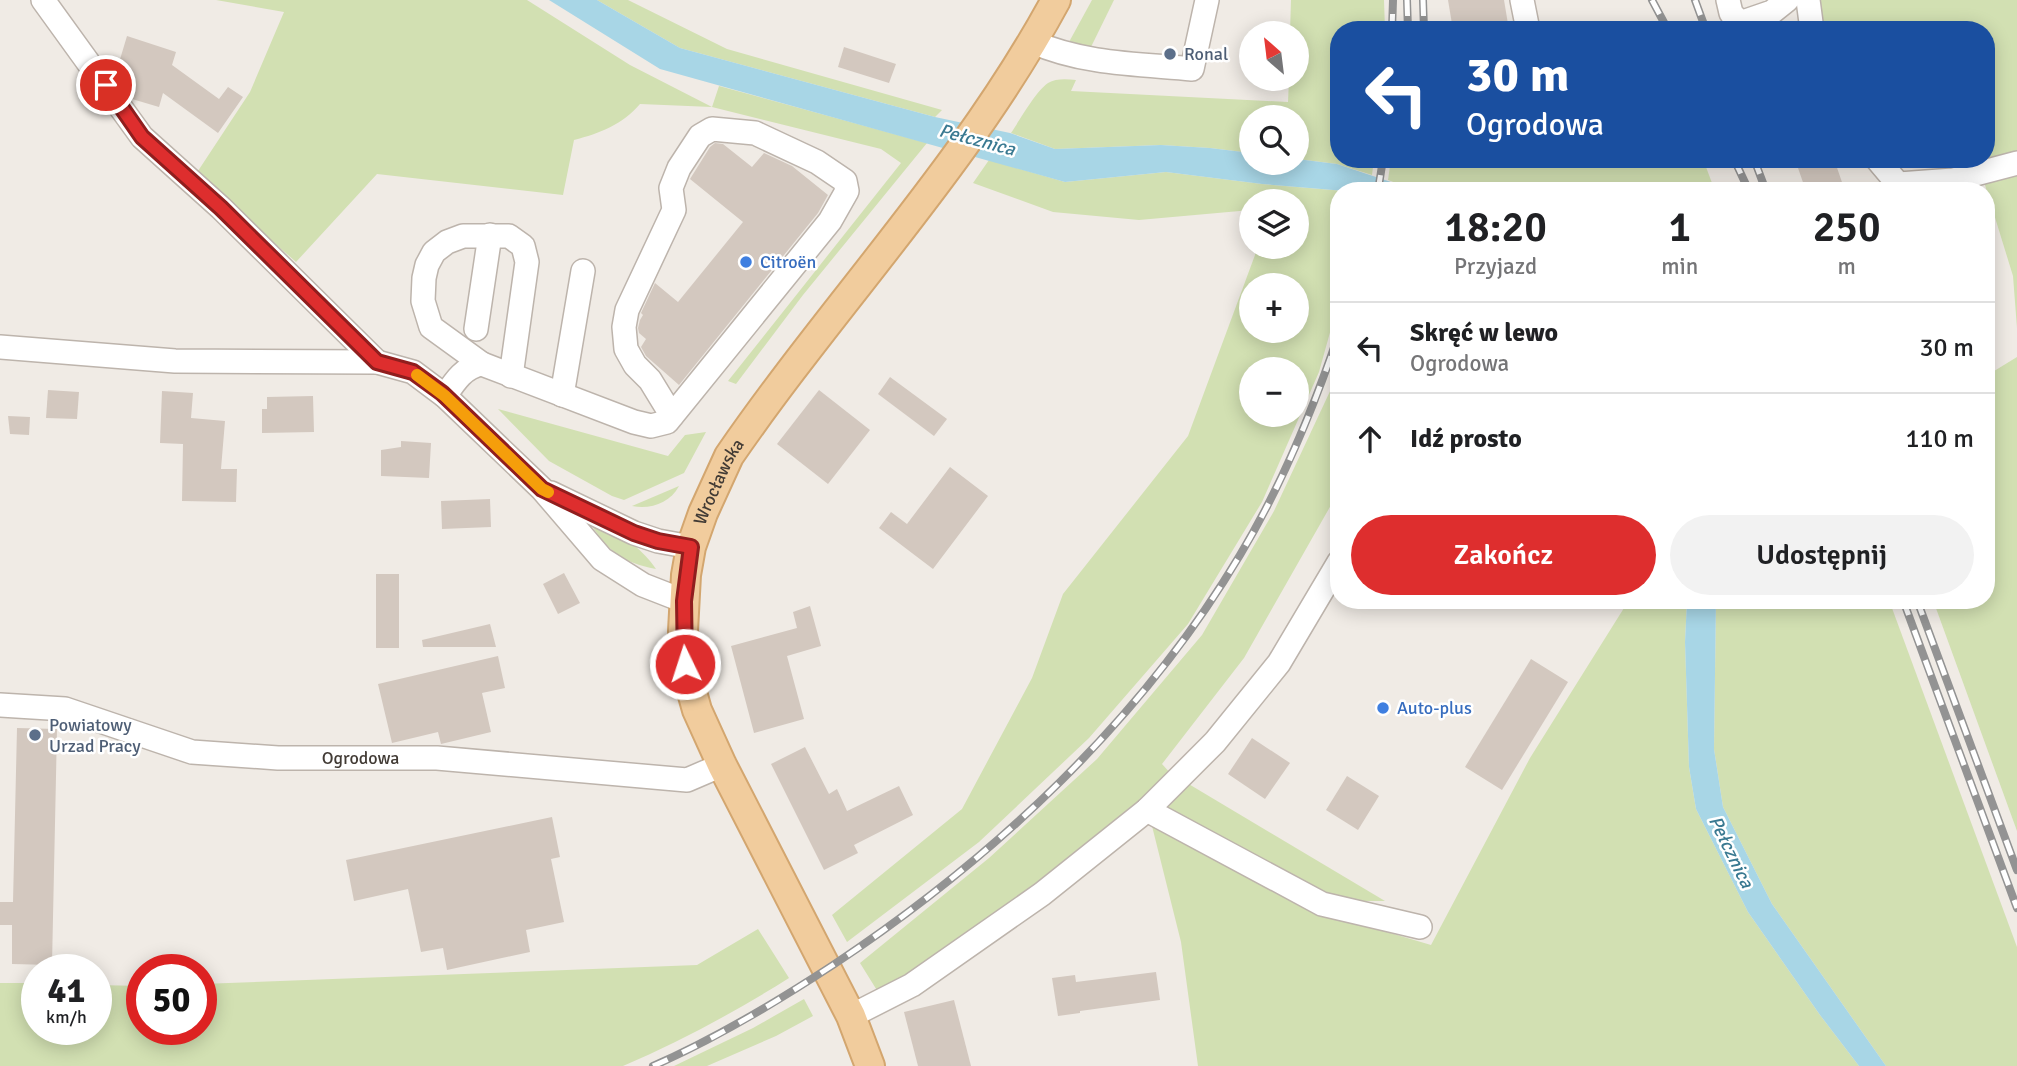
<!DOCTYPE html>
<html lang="pl">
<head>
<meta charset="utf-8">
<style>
	body { margin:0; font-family:Signika,sans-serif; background:#f2f2f2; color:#202124; height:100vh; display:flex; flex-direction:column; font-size:26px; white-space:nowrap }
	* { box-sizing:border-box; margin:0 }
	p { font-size:23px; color:#757577 }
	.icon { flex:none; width:38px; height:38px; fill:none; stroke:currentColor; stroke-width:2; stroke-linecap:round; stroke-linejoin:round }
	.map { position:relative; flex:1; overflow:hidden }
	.details { position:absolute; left:1330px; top:182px; width:665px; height:427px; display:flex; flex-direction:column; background:#fff; border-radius:28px; box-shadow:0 4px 18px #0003 }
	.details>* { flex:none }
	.guide { position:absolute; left:1330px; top:21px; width:665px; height:147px; border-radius:28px; box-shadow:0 4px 18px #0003; background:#1a4fa0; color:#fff; overflow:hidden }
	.needle { width:46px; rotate:332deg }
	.controls { position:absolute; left:1239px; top:21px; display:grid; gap:14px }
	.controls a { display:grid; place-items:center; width:70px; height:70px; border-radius:50%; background:#fff; box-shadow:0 4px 18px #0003; font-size:35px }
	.speed { position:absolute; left:21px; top:954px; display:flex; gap:14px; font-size:35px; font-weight:700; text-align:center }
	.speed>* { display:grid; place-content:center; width:91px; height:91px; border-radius:50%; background:#fff; box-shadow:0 4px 18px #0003; line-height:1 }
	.speed small { font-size:18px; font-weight:400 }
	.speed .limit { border:10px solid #d22; background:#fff; color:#111 }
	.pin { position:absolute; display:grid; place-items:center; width:60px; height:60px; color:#fff; margin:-30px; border:4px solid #fff; border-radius:50%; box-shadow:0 2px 7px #0007 }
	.me { position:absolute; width:77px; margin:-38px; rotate:356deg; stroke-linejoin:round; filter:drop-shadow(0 0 5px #0008) }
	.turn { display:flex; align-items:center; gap:24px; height:147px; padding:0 21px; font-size:32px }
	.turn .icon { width:91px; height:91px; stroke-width:2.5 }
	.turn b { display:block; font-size:49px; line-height:60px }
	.eta { display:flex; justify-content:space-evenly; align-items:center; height:119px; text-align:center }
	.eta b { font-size:42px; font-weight:600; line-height:49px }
	.primary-button { display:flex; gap:14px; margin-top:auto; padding:14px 21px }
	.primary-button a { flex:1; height:80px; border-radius:42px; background:#de2e2e; color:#fff; font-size:28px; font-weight:600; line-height:80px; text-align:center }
	.primary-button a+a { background:#f2f2f2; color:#202124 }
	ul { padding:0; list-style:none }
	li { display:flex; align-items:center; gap:21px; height:91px; padding:0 21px; border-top:2px solid #e0e0e0 }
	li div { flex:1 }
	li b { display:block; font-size:26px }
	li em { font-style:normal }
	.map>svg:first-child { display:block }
</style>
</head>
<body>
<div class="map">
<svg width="2017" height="1066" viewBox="0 0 2017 1066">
	<rect width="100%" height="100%" fill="#f0ebe5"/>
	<g fill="#d2e0b2" fill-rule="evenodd">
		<path d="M216 0H527L630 65 712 107 719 86 927 143 803 295 736 384 728 381 901 163 881 149 712 107 640 104C622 125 600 133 574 140L563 195 377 174 296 262 196 174 250 92 284 12Z"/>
		<polygon points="597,0 628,0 727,49 942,110 935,117 680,48"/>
		<polygon points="1092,0 1114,0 1090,49 1069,42"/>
		<path d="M1291 0H1384L1385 30H1339V159H1374L1372 175 1337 164 1297 159V117H1251V153L1210 148 1161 145 1055 149 1011 133C1020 120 1035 92 1048 83 1056 78 1067 79 1076 80L1071 91 1288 102 1289 79H1297V33H1290Z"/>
		<polygon points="1817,0 2017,0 2017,328 2013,276 1977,159 1986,159 1986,30 1820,30"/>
		<polygon points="1391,159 1703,159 1715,191 1418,191 1388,180"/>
		<path d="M989 160 1065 182 1166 172 1262 184 1345 191H1339V300L1319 372 1262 502 1188 624 1089 738 979 842 847 942 832 915 962 809 1032 678 1063 594 1188 436 1255 255 1256 247H1297V201H1251V210L1139 220 1053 212 973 183ZM1251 285H1297V331H1251ZM1251 369H1297V415H1251Z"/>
		<polygon points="2017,357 2017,831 1933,600 1986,600 1986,376"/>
		<polygon points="1339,372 1339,491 1244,658 1162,764 1172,775 1036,886 890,989 878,992 860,963 989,858 1097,759 1202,635 1274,511"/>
		<polygon points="498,409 668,456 685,435 706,432 684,473 624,500 612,496 549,461"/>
		<path d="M679 486C670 503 650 510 632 506Z"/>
		<path d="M591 525C619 532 640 546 656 569 621 562 611 553 591 525Z"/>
		<polygon points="1629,600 1687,600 1685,642 1689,767 1696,809 1748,912 1820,1015 1859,1066 1198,1066 1181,942 1152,826 1326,914 1431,945 1530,758"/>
		<polygon points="1716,600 1889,600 2017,947 2017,1066 1886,1066 1772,904 1723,807 1714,749"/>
		<polygon points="1187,783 1385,901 1353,901 1296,882 1165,810 1163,804"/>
		<path d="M758 929 789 978C735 1012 681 1041 623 1066H0V983H37V1029H96V985L142 986V1029H201V984L697 965Z"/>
		<polygon points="804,999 813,1016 776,1036 707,1066 674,1066 753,1028"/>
	</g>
	<g fill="#a8d6e6">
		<polygon points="549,0 597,0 680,48 935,117 1010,133 1055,149 1161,145 1210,148 1251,153 1251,163 1297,163 1297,159 1337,164 1418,191 1345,191 1262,184 1166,172 1065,182 660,69"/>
		<polygon points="1687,600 1716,600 1714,749 1723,807 1772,904 1886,1066 1859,1066 1820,1015 1748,912 1696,809 1689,767 1685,642"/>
	</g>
	<g fill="#d3c8bf">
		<polygon points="1448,0 1504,0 1509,30 1453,30"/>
		<polygon points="127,36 176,52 172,65 219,99 228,87 243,97 218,133 163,93 159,107 132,99 127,92 129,84 119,81 115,76"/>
		<polygon points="844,47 896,64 889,83 838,67"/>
		<polygon points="715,143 723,144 752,167 764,153 792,166 828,195 818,213 679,385 646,356 641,347 646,339 639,333 638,328 640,320 643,315 641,313 655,283 678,302 743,222 690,179 710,147"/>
		<polygon points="1824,159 1834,159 1845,191 1806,191 1798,168"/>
		<polygon points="890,377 947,419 934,436 878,394"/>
		<polygon points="48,390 79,392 77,419 46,418"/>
		<polygon points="819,390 870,430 828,484 777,444"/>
		<polygon points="162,391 193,393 191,418 225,421 221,469 237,469 236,502 182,501 183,444 160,443"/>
		<polygon points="313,396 314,432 262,433 262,409 267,409 267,397"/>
		<polygon points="8,416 30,417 29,435 10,434"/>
		<polygon points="401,441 431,443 429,478 381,476 381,450 401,447"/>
		<polygon points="950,467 988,496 933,569 879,528 891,512 907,524"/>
		<polygon points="490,499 491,527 442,529 441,501"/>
		<polygon points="564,573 580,603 558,614 543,584"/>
		<rect x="376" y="574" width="23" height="74"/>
		<polygon points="810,606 821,646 787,656 804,719 754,733 731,646 797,628 793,612"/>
		<polygon points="490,624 496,647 423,647 422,640"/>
		<polygon points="498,656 505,688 482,693 491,732 441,744 438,732 392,743 378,684"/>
		<polygon points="1531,659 1568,682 1502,790 1465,767"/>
		<polygon points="17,728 57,729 52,965 12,964 12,925 0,925 0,902 13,902"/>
		<polygon points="1252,738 1290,763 1265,799 1228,774"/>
		<polygon points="805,747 829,794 837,789 847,811 899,786 913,815 854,845 858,853 824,870 771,764"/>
		<polygon points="1347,776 1379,796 1358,830 1326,810"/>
		<polygon points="552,817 560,857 551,859 564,922 526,930 530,952 447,970 443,948 421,952 408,889 354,901 346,860"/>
		<polygon points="1156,972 1160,1000 1080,1011 1080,1013 1058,1016 1052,978 1075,975 1076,982"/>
		<polygon points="954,1000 971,1066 918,1066 904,1012"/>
	</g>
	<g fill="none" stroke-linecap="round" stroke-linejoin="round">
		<g stroke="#bdb4ac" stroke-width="26">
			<g id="minor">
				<polyline points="43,0 142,137 221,208 377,362"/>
				<polyline points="1522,0 1528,30"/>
				<polyline points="1728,0 1731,13 1740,23 1772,12 1787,0"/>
				<polyline points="1808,0 1812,30"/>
				<path d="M1033 42C1083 64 1138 64 1192 69L1207 0"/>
				<polyline points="1877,159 1904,191"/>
				<polyline points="1899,184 1953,180 2017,163"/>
				<polyline points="476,329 490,235"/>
				<polyline points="0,347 175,361 377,362 413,372 445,396 542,489 602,559 643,585 684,601"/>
				<polyline points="482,364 431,327 423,301 424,278 427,265 434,252 447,242 463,236 509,236 523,246 527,262 511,376"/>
				<polyline points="562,395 583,271"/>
				<path d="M445 396C455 381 464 367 482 364L634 422 651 426 667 422 830 221 847 191 845 181 817 162 755 133 712 129 700 136 679 168 671 188 674 210 627 310 624 327 626 349 635 365 650 380 672 416"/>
				<polyline points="551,493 634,533 658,541 691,547"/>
				<path id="s1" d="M0 705 65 709 192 752 278 758H437L687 780 722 765"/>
				<polyline points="1147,810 1322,904 1420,927"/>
				<polyline points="851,1016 912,985 1042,894 1147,810 1215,742 1279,663 1339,562"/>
			</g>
		</g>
		<g stroke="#d3a66f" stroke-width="32">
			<g id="major">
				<path id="s2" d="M870 1066 851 1016 722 765 697 710 690 685 683 631 686 575 691 547 703 513 729 456C835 302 967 165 1056 0"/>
			</g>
		</g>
		<use href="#minor" stroke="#fff" stroke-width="23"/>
		<use href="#major" stroke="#f1cc9d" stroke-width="28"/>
		<g stroke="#939393" stroke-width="8">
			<g id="rail">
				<polyline points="1407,0 1408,30"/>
				<polyline points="1423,0 1424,30"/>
				<polyline points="1652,0 1668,30"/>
				<polyline points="1695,0 1706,30"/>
				<polyline points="1392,30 1393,0"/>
				<polyline points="1734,159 1749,191"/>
				<polyline points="1754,159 1766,191"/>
				<polyline points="1378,191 1383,159"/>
				<polyline points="1903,600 2017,908"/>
				<polyline points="1917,600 2017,870"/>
				<path d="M653 1066C717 1038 775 1003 833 965 993 859 1141 721 1240 555 1282 485 1313 410 1339 333"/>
			</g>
		</g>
		<use href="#rail" stroke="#fff" stroke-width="5" stroke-dasharray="16" stroke-linecap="butt"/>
	</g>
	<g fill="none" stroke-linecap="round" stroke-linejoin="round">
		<g stroke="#901e1e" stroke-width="18">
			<polyline id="route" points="106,85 142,137 221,208 377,362 413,372 442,393 542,489 634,533 658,541 691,547 684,601 685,664"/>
		</g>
		<use href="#route" stroke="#de2e2e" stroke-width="12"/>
		<polyline stroke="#f59e0b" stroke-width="12" points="417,375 445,396 542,489 548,492"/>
	</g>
	<g fill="#5c6f8a" stroke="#fff" stroke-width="2.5">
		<circle cx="1170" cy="54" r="7"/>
		<circle cx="35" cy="735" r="7"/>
	</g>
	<g fill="#3f7fe0" stroke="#fff" stroke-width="2.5">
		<circle cx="746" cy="262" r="7"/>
		<circle cx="1383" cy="708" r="7"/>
	</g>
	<g text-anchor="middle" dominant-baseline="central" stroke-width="5" stroke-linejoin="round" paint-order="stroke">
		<g font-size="18" fill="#4e5e75" stroke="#fff" text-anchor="start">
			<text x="1184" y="54">Ronal</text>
			<text x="49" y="725">Powiatowy<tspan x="49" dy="21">Urzad Pracy</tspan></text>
		</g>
		<g font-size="18" fill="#366cbe" stroke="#fff" text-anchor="start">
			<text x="760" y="262">Citroën</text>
			<text x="1397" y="708">Auto-plus</text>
		</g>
		<g font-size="18" fill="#423b35" stroke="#fff">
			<text stroke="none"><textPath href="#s2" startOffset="632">Wrocławska</textPath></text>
			<text stroke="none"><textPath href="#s1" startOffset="368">Ogrodowa</textPath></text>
		</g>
		<g font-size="19" font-style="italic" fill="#397991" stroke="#fff">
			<text transform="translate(977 140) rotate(15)">Pełcznica</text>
			<text transform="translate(1731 852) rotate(64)">Pełcznica</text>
		</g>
	</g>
</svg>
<div class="controls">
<a><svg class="needle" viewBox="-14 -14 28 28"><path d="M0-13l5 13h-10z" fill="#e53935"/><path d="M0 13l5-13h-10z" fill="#757577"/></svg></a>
<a><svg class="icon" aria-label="search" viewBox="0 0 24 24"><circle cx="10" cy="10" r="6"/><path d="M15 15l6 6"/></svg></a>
<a><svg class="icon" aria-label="layers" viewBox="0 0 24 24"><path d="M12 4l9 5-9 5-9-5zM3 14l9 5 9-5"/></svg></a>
<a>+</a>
<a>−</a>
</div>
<div class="speed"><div>41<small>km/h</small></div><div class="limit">50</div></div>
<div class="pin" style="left:106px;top:85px;background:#d93025"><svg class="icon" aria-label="arrive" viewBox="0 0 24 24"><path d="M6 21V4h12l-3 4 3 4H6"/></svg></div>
<svg class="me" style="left:685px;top:664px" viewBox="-20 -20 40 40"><circle r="17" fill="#de2e2e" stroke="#fff" stroke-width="3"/><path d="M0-11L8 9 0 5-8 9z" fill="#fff"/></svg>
<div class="guide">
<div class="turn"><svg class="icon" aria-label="left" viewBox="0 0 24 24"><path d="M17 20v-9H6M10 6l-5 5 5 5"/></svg><div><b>30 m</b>Ogrodowa</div></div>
</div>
<section class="details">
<div class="eta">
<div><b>18:20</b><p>Przyjazd</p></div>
<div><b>1</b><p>min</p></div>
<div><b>250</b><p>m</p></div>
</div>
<ul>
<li><svg class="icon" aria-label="left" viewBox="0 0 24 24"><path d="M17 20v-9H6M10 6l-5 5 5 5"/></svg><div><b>Skręć w lewo</b><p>Ogrodowa</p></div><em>30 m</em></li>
<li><svg class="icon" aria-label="ahead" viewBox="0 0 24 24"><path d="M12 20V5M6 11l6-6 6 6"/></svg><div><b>Idź prosto</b></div><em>110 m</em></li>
</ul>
<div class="primary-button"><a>Zakończ</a><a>Udostępnij</a></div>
</section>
</div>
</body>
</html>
